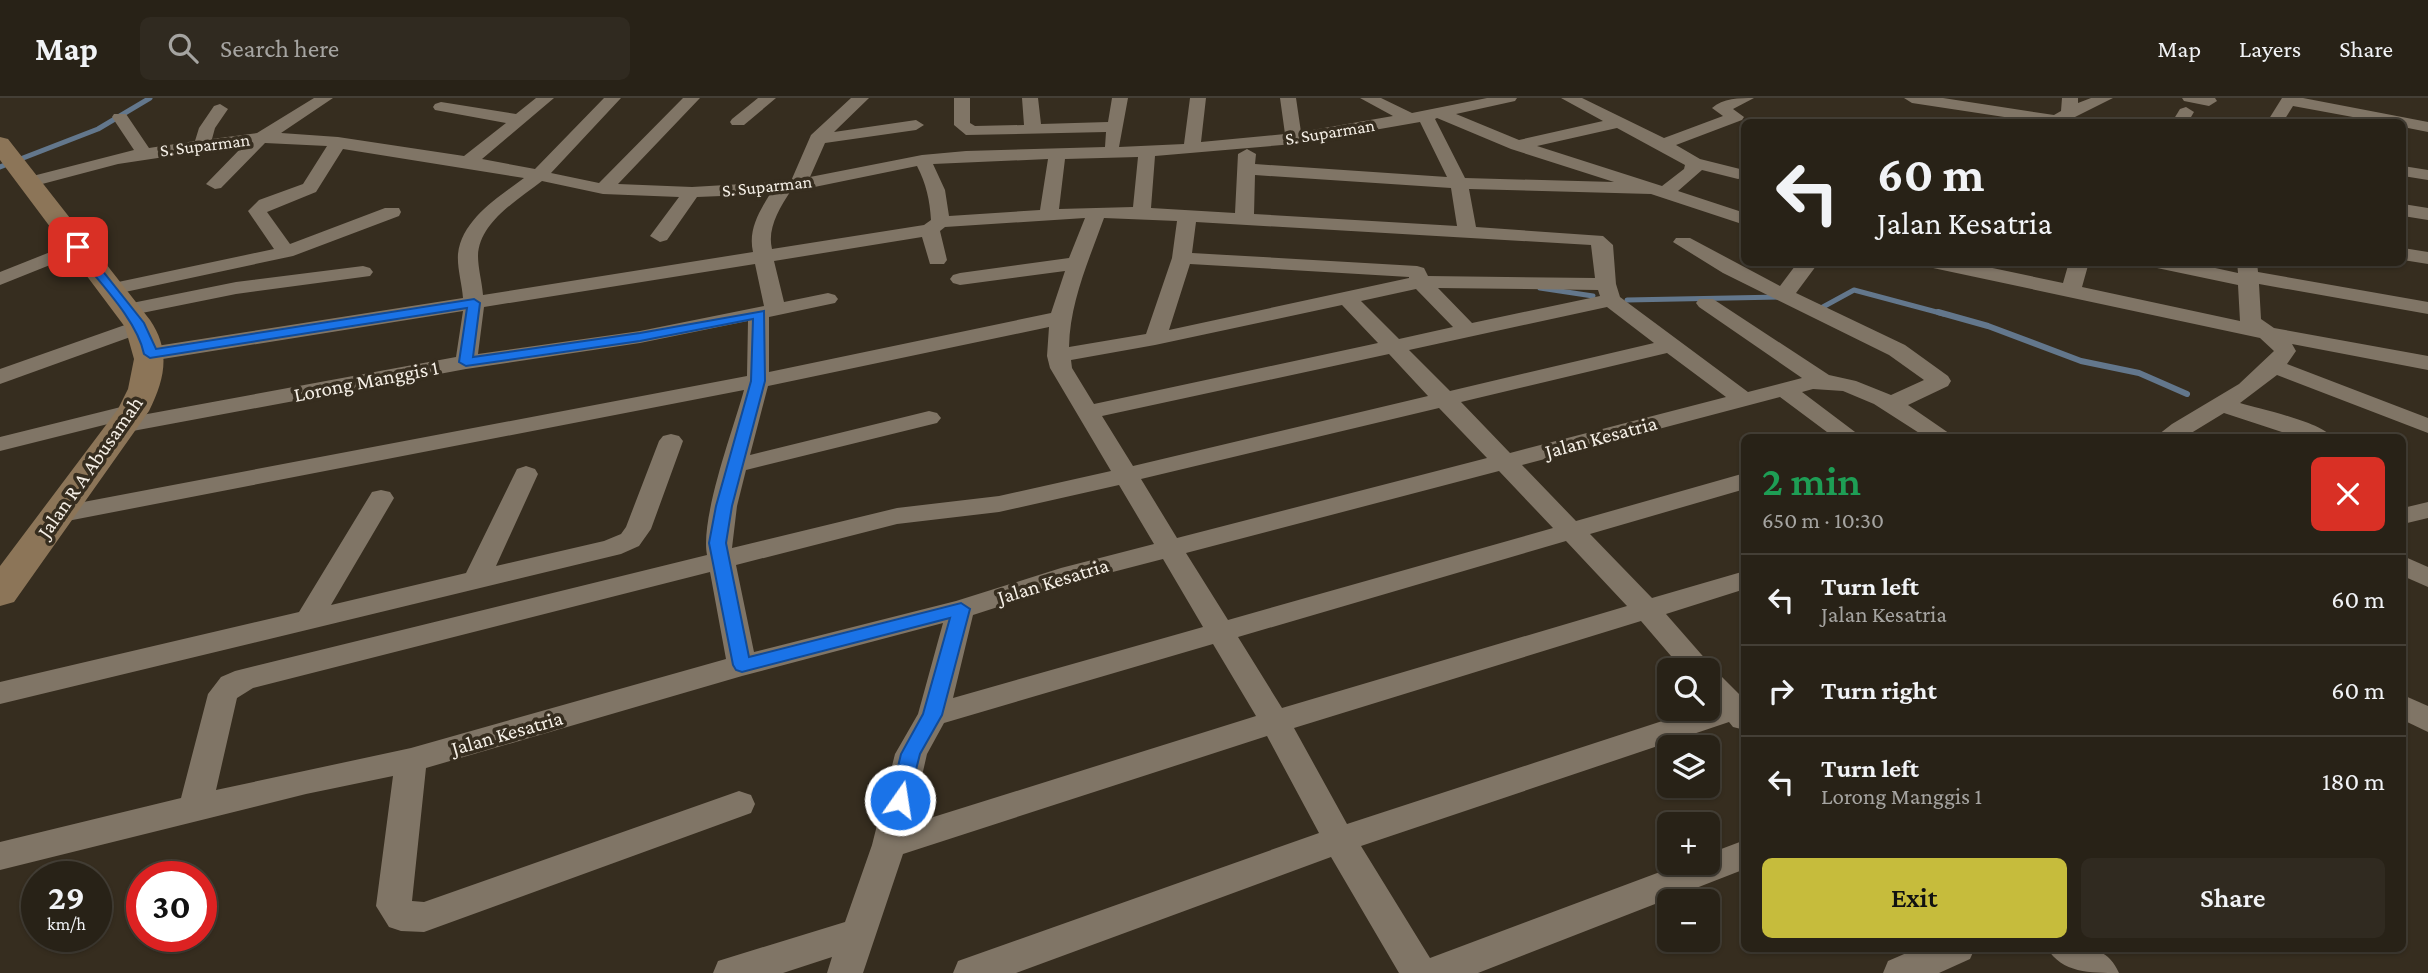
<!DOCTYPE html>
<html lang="en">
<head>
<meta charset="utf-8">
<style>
	body { margin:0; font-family:"Crimson Pro",serif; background:#302a20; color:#f1f3f6; height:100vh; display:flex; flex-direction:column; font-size:26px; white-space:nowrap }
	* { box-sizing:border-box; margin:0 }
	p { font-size:23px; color:#a5a4a1 }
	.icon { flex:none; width:38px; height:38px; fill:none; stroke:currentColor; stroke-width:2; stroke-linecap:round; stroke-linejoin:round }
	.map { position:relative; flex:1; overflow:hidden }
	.side { position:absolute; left:1741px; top:336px; width:665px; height:518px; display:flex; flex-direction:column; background:#282217; border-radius:10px; box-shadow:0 2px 5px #0004,0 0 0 2px #443f36 }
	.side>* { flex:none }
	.guide { position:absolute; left:1741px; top:21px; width:665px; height:147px; border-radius:10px; box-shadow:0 2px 5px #0004,0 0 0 2px #443f36; background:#282217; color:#f1f3f6; overflow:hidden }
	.buttons { position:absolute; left:1657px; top:560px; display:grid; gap:14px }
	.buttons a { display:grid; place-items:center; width:63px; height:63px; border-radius:10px; background:#282217; box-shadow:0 2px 5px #0004,0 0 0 2px #443f36; font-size:35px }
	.speed { position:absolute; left:21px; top:763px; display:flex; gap:14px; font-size:35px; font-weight:700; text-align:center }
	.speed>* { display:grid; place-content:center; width:91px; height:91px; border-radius:50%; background:#282217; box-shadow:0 2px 5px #0004,0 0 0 2px #443f36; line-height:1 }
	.speed small { font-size:18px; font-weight:400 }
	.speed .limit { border:10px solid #d22; background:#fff; color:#111 }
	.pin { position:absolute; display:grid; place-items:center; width:60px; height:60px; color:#fff; margin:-30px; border-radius:14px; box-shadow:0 4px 10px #0006 }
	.me { position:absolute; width:77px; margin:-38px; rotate:13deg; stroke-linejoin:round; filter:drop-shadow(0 0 5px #0008) }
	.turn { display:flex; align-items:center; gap:24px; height:147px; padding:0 21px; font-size:32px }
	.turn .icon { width:91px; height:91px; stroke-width:2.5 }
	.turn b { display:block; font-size:49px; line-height:60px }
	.round { display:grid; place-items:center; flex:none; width:74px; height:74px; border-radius:10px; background:#302a20 }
	.head { display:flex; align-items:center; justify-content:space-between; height:119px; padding:0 21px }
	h1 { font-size:42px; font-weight:600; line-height:52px; color:#1e9e55 }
	.cta { display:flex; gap:14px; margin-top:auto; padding:14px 21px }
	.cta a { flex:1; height:80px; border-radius:10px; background:#c6bc3c; color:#111; font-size:28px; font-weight:600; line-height:80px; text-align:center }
	.cta a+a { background:#302a20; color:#f1f3f6 }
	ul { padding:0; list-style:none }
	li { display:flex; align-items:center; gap:21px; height:91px; padding:0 21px; border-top:2px solid #443f36 }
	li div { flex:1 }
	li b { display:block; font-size:26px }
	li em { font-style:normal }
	header { display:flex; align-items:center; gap:42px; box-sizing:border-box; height:98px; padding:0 35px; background:#282217; border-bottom:2px solid #443f36 }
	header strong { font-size:33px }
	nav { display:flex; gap:38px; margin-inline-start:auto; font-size:24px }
	.search { width:490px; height:63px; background:#302a20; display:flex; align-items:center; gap:18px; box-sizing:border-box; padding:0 24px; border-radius:10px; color:#a5a4a1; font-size:26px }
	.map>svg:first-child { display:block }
</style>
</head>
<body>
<header>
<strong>Map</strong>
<div class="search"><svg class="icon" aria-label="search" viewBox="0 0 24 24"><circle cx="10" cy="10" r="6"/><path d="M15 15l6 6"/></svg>Search here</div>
<nav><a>Map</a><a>Layers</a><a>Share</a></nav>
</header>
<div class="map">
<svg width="2428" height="875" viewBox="0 0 2428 875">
	<rect width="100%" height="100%" fill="#362d1f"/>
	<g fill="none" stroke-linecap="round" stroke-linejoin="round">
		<g stroke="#63778c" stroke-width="5">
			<polyline points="0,69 98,31 150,0"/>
			<polyline points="1540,190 1593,198"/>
			<polyline points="1627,202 1780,199"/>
			<polyline points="1816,208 1821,210 1854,192 1944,216"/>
		</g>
		<polyline stroke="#63778c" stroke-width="6" points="1938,214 1988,228 2081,263 2139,275 2187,296"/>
		<g fill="#807566" fill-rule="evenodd">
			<path d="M314 0H333L281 35 338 39 464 58 506 25 435 12 433 9 435 6 441 4 516 16 536 0H554L482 61 535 71 604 0H621L551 75 599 85 683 0H700L618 86 692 89 791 83 811 37 851 0H869L834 34 916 22 924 27 916 32 825 45 810 79 922 57 966 53 1105 49 1106 34 966 37 954 27V0H970V25L975 28 1024 27 1022 0H1038L1041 26 1108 24 1112 0H1128L1119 49 1184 46 1190 0H1206L1201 44 1285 36 1280 0H1296L1301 34 1393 18 1360 0H1381L1412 15 1487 0H1517L1515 3 1456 16 1519 42 1603 23 1561 0H1582L1664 40 1723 18 1712 10C1723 0 1739 0 1754 0L1733 11 1744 19 1742 22 1676 47 1700 61 1744 72 1745 79 1738 81 1702 72 1678 93 1745 115V127L1651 96 1469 91 1476 129 1603 138 1613 147 1616 186 1620 199 1748 294 1802 280 1699 209 1696 205 1699 201H1713L1829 277 1856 283 1891 297 1924 282 1889 257 1723 175 1673 144 1676 140H1690L1780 188 1798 164H1819L1796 195 1905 247 1948 278 1951 283 1948 288 1908 307 1956 340H1927L1874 306 1843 293 1813 291 1802 294 1863 340H1835L1780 299 1522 367 1576 423 1745 375V391L1590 436 1652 500 1745 473V491L1666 516 1715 572 1740 597 1745 596V632L1733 629 1729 624 1361 748 1430 860 1684 765H1708V756L1745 742V771L1478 875H1399L1331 759 1016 875H953L958 863 1319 735 1267 638 903 756 863 875H827L832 859 783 875H713L718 863 845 824 872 747 895 656 918 616 943 525 742 578 426 670 412 803 424 804 739 693 751 697 755 706 751 715 424 834 401 833 389 829 376 808 393 678 306 696 0 772V744L181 700 208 596 221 579 235 573 707 457C700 420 733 332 744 292L57 425 48 423 44 417 48 411 57 409 747 278 748 223 640 245 466 271 122 335 114 333 110 328 112 325 0 353V339L133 306 141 308 145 313 142 317 456 259 463 213 150 263 142 261 139 256 142 251 150 249 463 200C462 186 457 170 458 156 462 121 499 99 524 80L343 51 316 94 267 114 290 146 385 110H399L401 114 399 118 293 158 111 197 104 195 101 191 104 187 274 151 248 113 259 102 303 86 327 48 265 45 221 90 215 91 206 86 244 47 118 66 27 90 18 85 21 81 134 52 112 19 114 16H126L149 50 195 43 199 30 214 8 220 6 228 11 215 30 212 41 257 35ZM1437 20 1511 51 1614 84 1465 80 1435 21ZM1420 24 1447 79 1255 66 1256 56 1247 51 1238 56 1235 115 1151 110 1155 58 1294 46ZM1617 30 1685 67 1684 71 1662 88 1537 48ZM1138 59 1133 109 1059 111 1065 61ZM1048 61 1040 112 949 118 945 92 933 66ZM917 68C926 85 930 103 931 122L924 127 772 151C767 131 779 111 790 94ZM1255 77 1451 90 1457 128 1254 116ZM542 83 603 96 679 99 650 138 660 144 667 142 697 99 770 96C759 114 748 132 753 154L483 197C482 184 478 170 478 158 479 124 518 102 542 83ZM1085 120 1069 160 960 175 953 177 950 181 953 185 960 187 1065 173 1051 215 769 274V219L835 205 838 201 835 197 828 195 784 204 774 163 922 139 930 166H944L947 162 940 133 945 129ZM1104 120 1177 123 1172 160 1146 236 1069 249C1070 203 1089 162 1104 120ZM1196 124 1591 147 1595 180 1428 178 1424 170 1417 168 1192 155ZM755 166 764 208 640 233 478 256 484 209ZM1190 166 1409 179V180L1169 232ZM1438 190 1598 192 1600 198 1472 225ZM1416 191 1453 229 1399 241 1361 203ZM1342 207 1378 245 1094 306 1072 270 1071 262 1155 247ZM1607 209 1654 245 1450 293 1409 252ZM1049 229 1047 258 1050 270 1111 373 999 398 897 410 732 450 737 408 746 372 937 325 941 320 937 315 929 313 750 357 768 288ZM1667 255 1726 299 1510 355 1461 304ZM1389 256 1428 298 1133 368 1102 318ZM1439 310 1487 360 1177 440 1141 381ZM1499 373 1553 430 1228 522 1186 455ZM1119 387 1154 446 1061 470 956 503 754 554 736 467 897 426 999 414ZM1566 443 1627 508 1282 610 1238 539ZM1163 461 1203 529 953 600 973 517 1078 483ZM710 474 726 561 411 650 216 692 237 600 253 590ZM1641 523 1683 572H1708V601L1713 606 1708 608V611H1699L1347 726 1294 630ZM1213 546 1256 618 911 726 927 656 944 625Z"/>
			<polygon points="758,0 776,0 744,27 732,27 730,24 732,21"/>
			<polygon points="1904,0 1943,0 2054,17 2061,13 2062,0 2078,0 2078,5 2091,0 2113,0 2065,24 2038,24 1912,5"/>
			<polygon points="2182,0 2215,0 2217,3 2209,8 2184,3"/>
			<polygon points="2282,0 2303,0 2428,24 2428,34 2403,29 2403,24 2380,24 2293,8 2283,24 2267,24"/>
			<polygon points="2186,9 2194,14 2188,24 2172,24 2180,11"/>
			<polygon points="1878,19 1886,24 1867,24 1869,21"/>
			<polygon points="2403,68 2428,72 2428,82 2403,78"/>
			<polygon points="2403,106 2428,110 2428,122 2403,118"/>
			<polygon points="78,143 85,145 88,149 85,153 0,187 0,174"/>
			<polygon points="2403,150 2428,154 2428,166 2403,162"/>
			<path d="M1923 164H1964L2063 185 2069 164H2089L2082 189 2240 223 2238 187 2157 170 2147 164H2188L2238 175 2237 164H2257L2258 174 2428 204V216L2259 186 2261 221 2274 230 2428 258V272L2292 246 2296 253 2287 266 2428 320V335L2277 277 2240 305C2260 311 2322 324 2333 340H2300L2224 315 2183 340H2154L2172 326 2239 286 2274 253 2260 240 1933 170Z"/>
			<polygon points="363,168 370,170 373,174 370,178 236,196 127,218 120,216 117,212 120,208 127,206 236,184"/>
			<polygon points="139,222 147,223 150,228 147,233 0,286 0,271"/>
			<polygon points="671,336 679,338 683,343 651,431 639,448 621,456 0,606 0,584 299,514 372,394 381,392 390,394 394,400 331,507 466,475 517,371 526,368 535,371 538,376 496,468 604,443 621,436 626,429 659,343 663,338"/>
			<polygon points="2428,404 2428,420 2403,426 2403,410"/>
			<polygon points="2403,458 2428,469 2428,489 2403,478"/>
			<polygon points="2403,597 2428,608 2428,634 2403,622"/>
			<polygon points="1918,850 1975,850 1970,861 1939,875 1883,875 1888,863"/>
			<path d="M2047 850C2077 850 2105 843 2119 875 2090 875 2062 875 2047 850Z"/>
		</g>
		<path fill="#8c7558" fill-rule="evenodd" d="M0 39 8 41 150 222C171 253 165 281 149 313L14 504 0 508V468L118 311 128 291 134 261 125 229 0 62Z"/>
	</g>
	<path fill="#1a73e8" stroke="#114b97" stroke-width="2" d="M74 147H82L144 225 156 251 474 201 480 205 473 259 640 235 764 213 765 283 732 408 726 445 749 559 961 505 970 511 942 617 920 656 907 707 900 710 893 707 890 702 901 656 923 616 950 520 742 574 736 572 733 567 709 445 716 408 751 283 753 221 640 243 466 268 459 264 467 210 150 260 144 256C137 221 96 181 74 152Z"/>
	<g text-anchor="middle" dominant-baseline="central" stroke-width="7" stroke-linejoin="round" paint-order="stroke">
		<g font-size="18" fill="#f5efe6" stroke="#362d1f">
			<text transform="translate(1330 34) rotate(-9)">S. Suparman</text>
			<text transform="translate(205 47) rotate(-7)">S. Suparman</text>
			<text transform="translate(767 88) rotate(-6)">S. Suparman</text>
		</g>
		<g font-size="21" fill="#f5efe6" stroke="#362d1f">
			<text transform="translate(366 283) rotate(-11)">Lorong Manggis 1</text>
			<text transform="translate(1601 339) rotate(-15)">Jalan Kesatria</text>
			<text transform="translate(90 369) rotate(-55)">Jalan R A Abusamah</text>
			<text transform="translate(1053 483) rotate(-17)">Jalan Kesatria</text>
			<text transform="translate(507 635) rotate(-16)">Jalan Kesatria</text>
		</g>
	</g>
</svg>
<div class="buttons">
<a><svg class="icon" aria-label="search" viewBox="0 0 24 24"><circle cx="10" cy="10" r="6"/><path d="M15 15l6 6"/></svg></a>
<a><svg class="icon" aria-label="layers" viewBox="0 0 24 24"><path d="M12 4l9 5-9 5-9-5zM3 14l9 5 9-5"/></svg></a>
<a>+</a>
<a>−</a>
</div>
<div class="speed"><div>29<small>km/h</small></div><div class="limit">30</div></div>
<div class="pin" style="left:78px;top:149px;background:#d93025"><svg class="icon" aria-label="arrive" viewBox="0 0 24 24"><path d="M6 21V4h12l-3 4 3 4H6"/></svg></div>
<svg class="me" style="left:900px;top:702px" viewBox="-20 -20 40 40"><circle r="17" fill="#1a73e8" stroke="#fff" stroke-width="3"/><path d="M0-11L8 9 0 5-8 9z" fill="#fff"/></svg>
<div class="guide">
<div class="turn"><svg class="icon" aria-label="left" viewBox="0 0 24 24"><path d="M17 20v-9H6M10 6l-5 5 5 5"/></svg><div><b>60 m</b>Jalan Kesatria</div></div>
</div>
<section class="side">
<div class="head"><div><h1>2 min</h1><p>650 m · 10:30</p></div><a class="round" style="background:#d93025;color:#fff"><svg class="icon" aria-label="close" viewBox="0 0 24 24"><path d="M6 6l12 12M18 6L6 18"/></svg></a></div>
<ul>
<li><svg class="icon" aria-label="left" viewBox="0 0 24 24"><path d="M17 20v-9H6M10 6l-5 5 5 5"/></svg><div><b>Turn left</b><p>Jalan Kesatria</p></div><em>60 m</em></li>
<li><svg class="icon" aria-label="right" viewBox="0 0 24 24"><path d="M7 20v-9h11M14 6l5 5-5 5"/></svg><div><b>Turn right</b></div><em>60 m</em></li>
<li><svg class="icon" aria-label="left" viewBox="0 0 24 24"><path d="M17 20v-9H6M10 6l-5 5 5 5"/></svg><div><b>Turn left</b><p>Lorong Manggis 1</p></div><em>180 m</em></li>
</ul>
<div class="cta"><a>Exit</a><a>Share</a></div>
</section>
</div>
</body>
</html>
